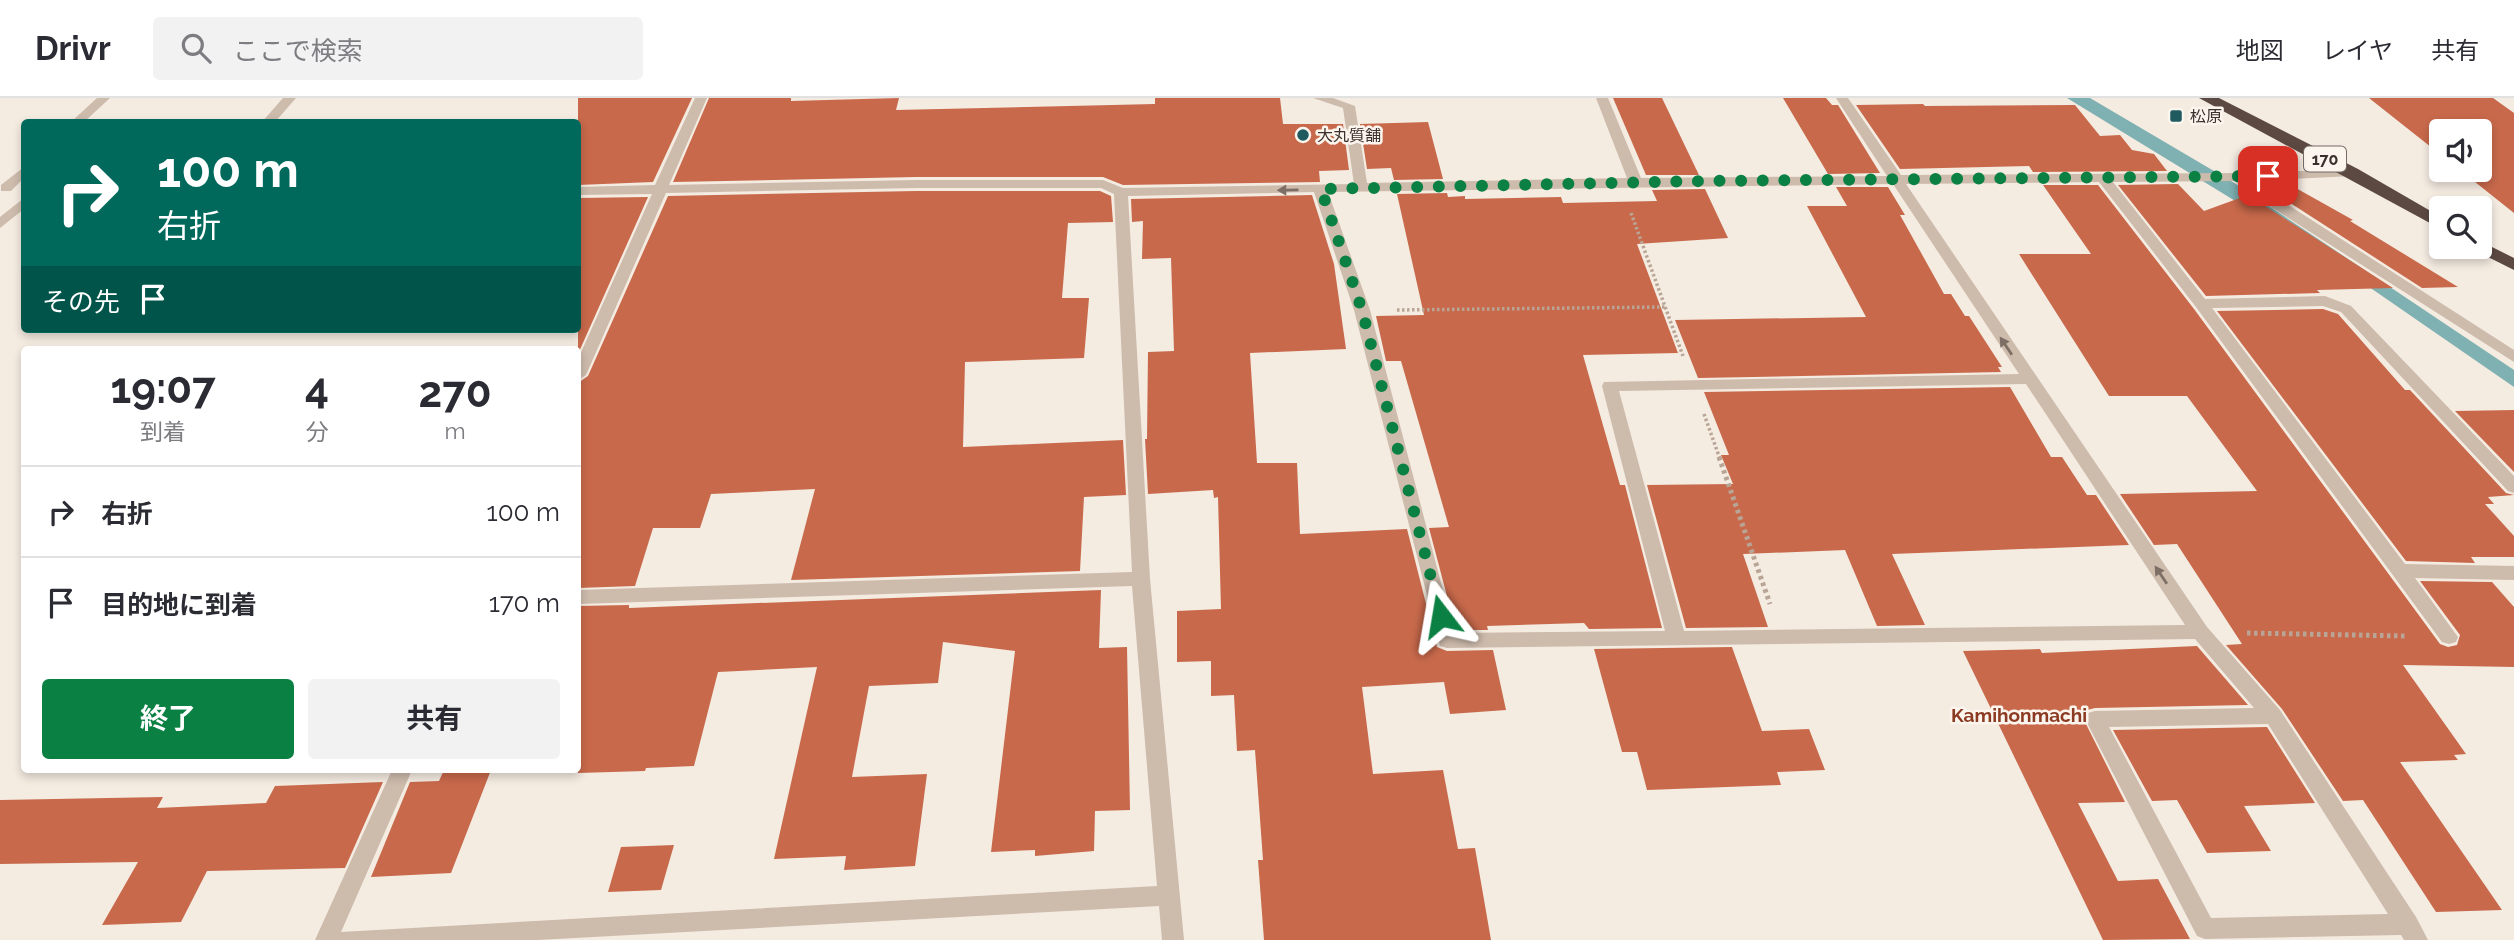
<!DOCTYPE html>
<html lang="ja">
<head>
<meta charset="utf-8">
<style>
	body { margin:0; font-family:Raleway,"Noto Sans JP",sans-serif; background:#f2f2f3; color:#2b2b33; height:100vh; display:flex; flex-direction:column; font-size:26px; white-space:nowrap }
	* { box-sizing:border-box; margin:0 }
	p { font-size:23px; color:#7c7c81 }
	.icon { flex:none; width:38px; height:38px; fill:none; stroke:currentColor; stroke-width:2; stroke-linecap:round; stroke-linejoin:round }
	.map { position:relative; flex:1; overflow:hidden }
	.sheet { position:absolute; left:21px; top:248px; width:560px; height:427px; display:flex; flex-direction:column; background:#fff; border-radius:7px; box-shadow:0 4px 10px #0003 }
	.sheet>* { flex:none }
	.banner { position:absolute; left:21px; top:21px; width:560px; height:214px; border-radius:7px; box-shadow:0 4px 10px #0003; background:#00695c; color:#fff; overflow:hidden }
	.tools { position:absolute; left:2429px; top:21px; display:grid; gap:14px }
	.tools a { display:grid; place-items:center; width:63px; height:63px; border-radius:7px; background:#fff; box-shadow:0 4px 10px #0003; font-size:35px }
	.pin { position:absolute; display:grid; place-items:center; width:60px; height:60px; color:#fff; margin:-30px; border-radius:14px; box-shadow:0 4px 10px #0006 }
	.me { position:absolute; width:77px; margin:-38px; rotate:346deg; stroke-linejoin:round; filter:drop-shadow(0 0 5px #0008) }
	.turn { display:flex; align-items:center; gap:24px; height:147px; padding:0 21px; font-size:32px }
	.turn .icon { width:91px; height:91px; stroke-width:2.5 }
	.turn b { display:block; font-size:49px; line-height:60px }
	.then { display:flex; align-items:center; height:66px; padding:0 21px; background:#0003; gap:14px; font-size:26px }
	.eta { display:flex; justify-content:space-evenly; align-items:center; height:119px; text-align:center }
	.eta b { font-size:42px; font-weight:700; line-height:49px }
	.button { display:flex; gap:14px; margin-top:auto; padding:14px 21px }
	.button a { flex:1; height:80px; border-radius:7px; background:#0b8043; color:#fff; font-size:28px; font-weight:700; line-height:80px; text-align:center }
	.button a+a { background:#f2f2f3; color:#2b2b33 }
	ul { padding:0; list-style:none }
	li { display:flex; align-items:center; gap:21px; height:91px; padding:0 21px; border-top:2px solid #e1e1e2 }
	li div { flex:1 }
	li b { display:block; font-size:26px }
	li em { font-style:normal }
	header { display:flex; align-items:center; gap:42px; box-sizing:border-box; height:98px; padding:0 35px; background:#fff; border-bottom:2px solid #e1e1e2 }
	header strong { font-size:33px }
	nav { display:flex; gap:38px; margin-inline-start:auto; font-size:24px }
	.search { width:490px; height:63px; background:#f2f2f3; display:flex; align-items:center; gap:18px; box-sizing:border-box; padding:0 24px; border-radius:7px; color:#7c7c81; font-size:26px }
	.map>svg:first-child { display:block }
</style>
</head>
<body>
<header>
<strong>Drivr</strong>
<div class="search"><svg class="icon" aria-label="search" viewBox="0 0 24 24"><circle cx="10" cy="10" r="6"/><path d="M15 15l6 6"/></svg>ここで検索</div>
<nav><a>地図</a><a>レイヤ</a><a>共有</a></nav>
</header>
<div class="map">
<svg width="2514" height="842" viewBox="0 0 2514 842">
	<rect width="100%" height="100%" fill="#f4ebe1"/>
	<polygon fill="#7fb0b2" points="2067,0 2090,0 2236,86 2514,272 2514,289 2317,153"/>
	<g fill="#c8694b">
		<polygon points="578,0 692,0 653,84 578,87"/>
		<polygon points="709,0 791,0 791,3 899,0 896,12 1155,6 1155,0 1280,0 1283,26 1343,26 1349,72 1319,73 1320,84 1123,87 1103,79 916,79 673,84"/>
		<polygon points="1613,0 1662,0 1699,77 1646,77"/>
		<polygon points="1783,0 1826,0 1832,7 1838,7 1880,75 1828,76"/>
		<polygon points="2369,0 2493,0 2514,15 2514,115 2460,72 2480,72 2480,33 2441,33 2441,57"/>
		<polygon points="1923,6 1925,8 2075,7 2100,38 2120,37 2132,52 2154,56 2167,73 2033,74 2029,68 1900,71 1856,7"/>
		<polygon points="1428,24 1443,81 1394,82 1391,70 1367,71 1360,26"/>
		<polygon points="2285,84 2353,122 2350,123 2458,189 2422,190 2267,90"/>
		<polygon points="2178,86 2204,113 2248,97 2393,190 2317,192 2320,195 2206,198 2118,87"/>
		<polygon points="2043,87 2098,87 2194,211 2440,546 2448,549 2457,547 2460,537 2420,483 2492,484 2514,509 2514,569 2403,567 2466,656 2454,657 2458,662 2400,664 2502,812 2436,814 2363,702 2343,703 2282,611 2226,547 2242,546 2177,446 2154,447 2120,396 2257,393 2187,298 2109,298 2019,156 2091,156"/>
		<polygon points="1836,89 1888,89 1905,117 1900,117 1944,196 1951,196 1965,218 1969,218 2002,269 1998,269 2001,274 1698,280 1675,222 1866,219 1807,108 1847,108"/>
		<polygon points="1705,91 1728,140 1637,146 1678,255 1583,257 1620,387 1625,387 1662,530 1589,531 1584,525 1487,528 1488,532 1456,532 1429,430 1449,429 1401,263 1386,263 1376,218 1424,217 1397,96 1447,95 1448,99 1465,98 1465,101 1561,99 1563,105 1657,103 1652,92"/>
		<polygon points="916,93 1100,93 1111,98 1113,124 1068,125 1062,200 1089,200 1084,260 965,264 963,349 1123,342 1126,397 1084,399 1080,473 791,482 815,391 711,396 700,430 653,430 635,488 578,490 578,285 588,278 668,98"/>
		<polygon points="1312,97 1334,166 1346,251 1250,255 1257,365 1297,365 1300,436 1407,431 1437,549 1447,553 1493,552 1506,612 1450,616 1444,584 1362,589 1373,676 1443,672 1458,751 1475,750 1491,842 1264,842 1258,762 1263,762 1255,652 1237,653 1234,597 1211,598 1211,563 1177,564 1177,513 1221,511 1218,399 1214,400 1213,392 1148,396 1145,341 1147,341 1148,254 1174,253 1171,160 1142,161 1143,123 1132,124 1131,101"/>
		<polygon points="578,100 648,99 578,256 578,99"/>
		<polygon points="2323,211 2338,216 2405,292 2410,292 2506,395 2514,397 2488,399 2494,406 2485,406 2514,438 2514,459 2471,459 2475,465 2406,463 2217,213"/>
		<polygon points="2010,289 2051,359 2062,359 2087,397 2096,397 2129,447 1892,456 1925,527 1877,528 1845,452 1743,456 1768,529 1686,530 1647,387 1733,386 1721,357 1729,357 1704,294"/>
		<polygon points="2514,312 2514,374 2455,313"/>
		<polygon points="1101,492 1099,550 1127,549 1130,712 1095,713 1094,753 1035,758 1035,752 991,754 1015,553 943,544 938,585 869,588 852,679 927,676 915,768 844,772 846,758 774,761 817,569 718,574 694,668 646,670 645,673 578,675 578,508 629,507 629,510"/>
		<polygon points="2197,548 2248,607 2095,610 2087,612 2083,620 2125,704 2078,705 2118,783 2158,781 2190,841 2103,842 1963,553 2040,551 2042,555"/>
		<polygon points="1732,549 1762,633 1809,631 1825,672 1777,674 1781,687 1647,692 1637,654 1622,654 1594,551"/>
		<polygon points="2267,629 2315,705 2244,708 2271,753 2207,755 2177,702 2152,703 2113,632"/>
		<polygon points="444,672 491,672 451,775 371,779 410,684 439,683"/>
		<polygon points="383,684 345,770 207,773 181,824 102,827 138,764 0,766 0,702 163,699 157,710 266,705 275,688"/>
		<polygon points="674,747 661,792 608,794 621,749"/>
	</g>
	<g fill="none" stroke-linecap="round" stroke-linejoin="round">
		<g stroke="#b9a596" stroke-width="3.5" stroke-dasharray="2.5 2.5" stroke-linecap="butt">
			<polyline points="1631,115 1683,258"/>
			<polyline points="1397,212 1665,209"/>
			<polyline points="1704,316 1720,361"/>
		</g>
		<g stroke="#b9a596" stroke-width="5" stroke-dasharray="3.5 3.5" stroke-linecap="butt">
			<polyline points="1719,359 1770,506"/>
			<polyline points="2247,535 2406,538"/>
		</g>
		<g fill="#cdbbac" fill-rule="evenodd">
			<polygon points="97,0 110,0 84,24 71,24"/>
			<polygon points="283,0 296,0 275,24 262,24"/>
			<path d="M695 0H707L669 87 916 82H1103L1123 90 1354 86 1343 10 1313 0H1333L1355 8 1367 85 1627 80 1596 0H1608L1641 80 1887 78 1836 0H1848L1901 77 2240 75 2357 71 2359 74 2352 78 2251 83 2514 252V264L2246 93 2236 83 2113 84 2205 201 2325 198 2351 208 2514 378V395L2508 393 2341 214 2323 208 2212 210 2405 466 2514 468V482L2415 480 2458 539 2456 544 2449 546 2442 544 2196 209 2099 84 1906 86 2207 529 2280 612 2416 819 2428 842H2404L2401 837 2205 841 2197 838 2085 621 2088 615 2095 613 2254 610 2195 541 1447 550 1440 548 1354 212 1314 94 1128 98 1150 481 1184 842H1162L1159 808 538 842H315L392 672H412L341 834 1157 788 1132 488 578 506V492L1132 474 1114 96 1101 90H916L666 95 586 277 578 282V261L652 96 578 97V89L655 87ZM1893 86 2019 276 1604 284 1602 288 1665 533 1454 535 1370 212 1328 94ZM2026 286 2185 527 1684 533 1619 293ZM2268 626 2388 816 2211 820 2109 629Z"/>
			<polygon points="24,69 24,80 11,93 1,93 1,87"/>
			<polygon points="24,100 24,111 0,130 0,119"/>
		</g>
		<g fill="#5c4a42" fill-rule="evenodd">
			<polygon points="2199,0 2219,0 2358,71 2441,119 2441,131"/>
			<polygon points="2480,143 2514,160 2514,172 2474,152 2472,149 2480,149"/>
		</g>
	</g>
	<defs><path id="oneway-solid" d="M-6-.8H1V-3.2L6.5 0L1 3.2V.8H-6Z" transform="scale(1.75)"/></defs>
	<g fill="#7d6f65">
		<use href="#oneway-solid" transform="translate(1288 92) rotate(179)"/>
		<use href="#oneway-solid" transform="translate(2006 248) rotate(-124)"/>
		<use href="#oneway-solid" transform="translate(2161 477) rotate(-124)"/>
	</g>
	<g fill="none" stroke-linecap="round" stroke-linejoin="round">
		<polyline stroke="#0b8043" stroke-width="12" stroke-dasharray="0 21.6" points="1441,518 1362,212 1321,91 1704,83 2268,78"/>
	</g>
	<g fill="#1f5a5e" stroke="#fbf5ee" stroke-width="2.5">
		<rect x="2169" y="11" width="14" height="14" rx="3.5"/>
		<circle cx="1303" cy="37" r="7"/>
	</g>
	<g text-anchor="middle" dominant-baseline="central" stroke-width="5" stroke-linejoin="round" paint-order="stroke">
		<g font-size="16" fill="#3b302b" stroke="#fbf5ee" text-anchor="start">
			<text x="2190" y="18">松原</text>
			<text x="1317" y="37">大丸質舗</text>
		</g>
		<rect fill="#fbf5ee" stroke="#756b66" stroke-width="2" x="2304" y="48.5" width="42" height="25" rx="5"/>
		<g font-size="16" font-weight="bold" fill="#3b302b">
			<text x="2325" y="61">170</text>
		</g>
		<g font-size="19" font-weight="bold" fill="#8c3b22" stroke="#fbf5ee">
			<text x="2019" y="617">Kamihonmachi</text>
		</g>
	</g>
</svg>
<div class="tools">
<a><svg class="icon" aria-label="sound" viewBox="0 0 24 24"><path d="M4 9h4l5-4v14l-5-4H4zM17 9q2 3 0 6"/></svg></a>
<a><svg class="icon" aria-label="search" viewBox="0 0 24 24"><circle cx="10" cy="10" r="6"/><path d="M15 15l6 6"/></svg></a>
</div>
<div class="pin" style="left:2268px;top:78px;background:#d93025"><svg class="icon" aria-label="arrive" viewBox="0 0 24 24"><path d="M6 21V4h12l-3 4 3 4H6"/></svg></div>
<svg class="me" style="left:1441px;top:518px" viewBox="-20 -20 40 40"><path d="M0-17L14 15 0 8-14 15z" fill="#0b8043" stroke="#fff" stroke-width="4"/></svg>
<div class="banner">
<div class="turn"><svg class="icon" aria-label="right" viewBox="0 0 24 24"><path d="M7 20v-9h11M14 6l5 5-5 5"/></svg><div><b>100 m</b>右折</div></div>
<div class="then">その先<svg class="icon" aria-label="arrive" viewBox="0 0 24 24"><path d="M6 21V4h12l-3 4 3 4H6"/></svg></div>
</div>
<section class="sheet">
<div class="eta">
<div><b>19:07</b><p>到着</p></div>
<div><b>4</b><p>分</p></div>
<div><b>270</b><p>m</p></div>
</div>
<ul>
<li><svg class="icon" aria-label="right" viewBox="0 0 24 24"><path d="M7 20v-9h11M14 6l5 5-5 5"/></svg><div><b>右折</b></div><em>100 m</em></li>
<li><svg class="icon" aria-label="arrive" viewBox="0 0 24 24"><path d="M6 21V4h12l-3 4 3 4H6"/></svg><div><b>目的地に到着</b></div><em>170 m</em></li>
</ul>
<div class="button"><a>終了</a><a>共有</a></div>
</section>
</div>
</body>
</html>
